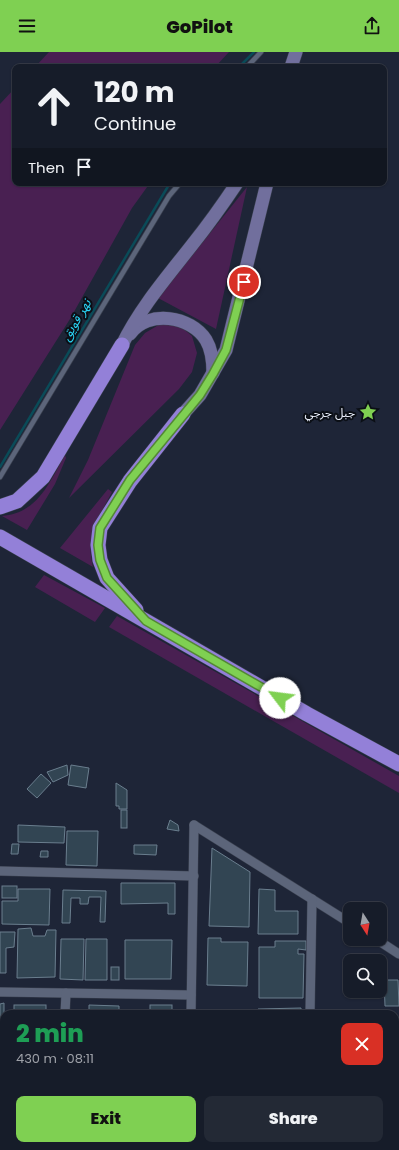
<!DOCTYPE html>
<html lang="en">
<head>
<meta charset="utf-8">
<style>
	body { margin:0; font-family:Poppins,"Noto Sans Arabic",sans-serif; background:#232935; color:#f1f3f6; height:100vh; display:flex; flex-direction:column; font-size:15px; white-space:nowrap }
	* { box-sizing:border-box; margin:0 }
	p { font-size:13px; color:#9ea1a8 }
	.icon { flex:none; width:22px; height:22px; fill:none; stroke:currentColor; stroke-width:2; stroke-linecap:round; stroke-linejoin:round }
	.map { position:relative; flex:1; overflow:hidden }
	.details { position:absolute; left:0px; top:958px; width:399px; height:140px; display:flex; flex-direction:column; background:#161c29; border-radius:12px 12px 0 0; box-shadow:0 1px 3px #0004,0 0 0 1px #353a46 }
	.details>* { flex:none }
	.hud { position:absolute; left:12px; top:12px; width:375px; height:122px; border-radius:8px; box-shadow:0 1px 3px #0004,0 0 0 1px #353a46; background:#161c29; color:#f1f3f6; overflow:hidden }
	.needle { width:26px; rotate:169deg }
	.buttons { position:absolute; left:343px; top:850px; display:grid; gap:8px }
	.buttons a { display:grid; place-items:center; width:44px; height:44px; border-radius:8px; background:#161c29; box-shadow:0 1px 3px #0004,0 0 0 1px #353a46; font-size:20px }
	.pin { position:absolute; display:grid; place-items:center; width:34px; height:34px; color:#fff; margin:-17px; border:2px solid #fff; border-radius:50%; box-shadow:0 1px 4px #0007 }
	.me { position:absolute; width:44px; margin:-22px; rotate:300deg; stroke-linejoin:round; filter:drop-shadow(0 0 3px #0008) }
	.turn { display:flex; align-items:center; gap:14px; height:84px; padding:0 16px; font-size:18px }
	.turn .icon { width:52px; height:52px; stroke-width:2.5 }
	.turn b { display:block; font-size:28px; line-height:34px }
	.then { display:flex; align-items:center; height:38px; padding:0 16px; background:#0003; gap:8px; font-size:15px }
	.round { display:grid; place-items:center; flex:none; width:42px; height:42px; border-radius:8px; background:#232935 }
	.summary { display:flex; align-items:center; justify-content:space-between; height:68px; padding:0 16px }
	h1 { font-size:24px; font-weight:800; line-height:30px; color:#1e9e55 }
	.button { display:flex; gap:8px; margin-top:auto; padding:8px 16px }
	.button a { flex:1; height:46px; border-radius:8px; background:#7fd052; color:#111; font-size:16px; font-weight:800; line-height:46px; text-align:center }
	.button a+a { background:#232935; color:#f1f3f6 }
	header { display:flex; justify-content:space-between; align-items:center; height:52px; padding:0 16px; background:#7fd052; color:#111; font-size:18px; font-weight:800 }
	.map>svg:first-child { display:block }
</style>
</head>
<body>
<header><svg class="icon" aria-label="menu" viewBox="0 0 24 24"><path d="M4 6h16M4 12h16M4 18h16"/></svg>GoPilot<svg class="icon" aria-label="share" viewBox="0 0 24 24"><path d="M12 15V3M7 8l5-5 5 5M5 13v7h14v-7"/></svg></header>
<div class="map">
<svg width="399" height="1098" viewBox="0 0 399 1098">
	<rect width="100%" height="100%" fill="#1e2537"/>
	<g fill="#492052">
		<polygon points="49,0 229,0 215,15 35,15"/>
		<polygon points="15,36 15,131 150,131 132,156 70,267 0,378 0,52"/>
		<polygon points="247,135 216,277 158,246"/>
		<polygon points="162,271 180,274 192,284 197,301 192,320 179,337 69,446 88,408 135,293 145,281"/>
		<path d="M65 403 66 406 55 432 27 478 2 464C38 461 49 431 65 403Z"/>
		<path d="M108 437 112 440C98 467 85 483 93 515L60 496Z"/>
		<polygon points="44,523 105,556 95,570 35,535"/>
		<polygon points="117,564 399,724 399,741 109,575"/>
	</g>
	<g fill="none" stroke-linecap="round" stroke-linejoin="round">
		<g stroke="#0a4b58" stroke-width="2.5">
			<polyline points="239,15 254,0"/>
			<polyline points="0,415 170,131"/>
		</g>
	</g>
	<g fill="#324553" stroke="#6a7e8e">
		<polygon points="67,713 68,723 53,730 47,720"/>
		<polygon points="71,713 89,716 86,736 68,733"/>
		<polygon points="41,722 51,731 37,746 27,737"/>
		<polygon points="116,731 127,738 127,757 119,757 119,754 116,754"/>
		<rect x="121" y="758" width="6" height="18"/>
		<polygon points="170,768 178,773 179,779 167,777"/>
		<polygon points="18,773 65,775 64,791 18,790"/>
		<polygon points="67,779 98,779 97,814 66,813"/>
		<polygon points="12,792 19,792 18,802 11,802"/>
		<polygon points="134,793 157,793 156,803 134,802"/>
		<polygon points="212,796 250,820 249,875 209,874"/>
		<polygon points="41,799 48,799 48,805 40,805"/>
		<polygon points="121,831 175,831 175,862 168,862 168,851 121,852"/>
		<rect x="2" y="834" width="15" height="12"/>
		<polygon points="18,837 50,837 49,873 2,872 2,849 18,849"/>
		<polygon points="259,837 275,838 275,859 298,859 298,882 258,882"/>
		<polygon points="63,838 106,839 105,870 100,870 101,845 89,845 88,852 80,852 80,846 71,846 70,871 62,871"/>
		<polygon points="31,876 33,884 45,884 47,878 56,878 55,925 17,926 18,877"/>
		<polygon points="0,880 15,880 14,895 6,896 6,921 0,921"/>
		<polygon points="208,886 221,886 221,890 248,890 247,934 207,933"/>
		<polygon points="61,887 84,887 83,928 60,927"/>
		<polygon points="86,887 107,887 107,928 85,928"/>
		<polygon points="125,888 172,888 171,927 125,927"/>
		<polygon points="275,889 306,889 306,898 298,897 298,902 304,902 303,946 259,946 259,895 275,895"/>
		<rect x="111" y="915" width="8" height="13"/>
		<polygon points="384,928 398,928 399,954 385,954"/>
		<polygon points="4,951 4,988 0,988 0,952"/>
		<rect x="14" y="953" width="32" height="9"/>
		<polygon points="89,953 119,954 119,962 89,962"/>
		<rect x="150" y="953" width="22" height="9"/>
		<polygon points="301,956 301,962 258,962 258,957"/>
		<rect x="395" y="967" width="3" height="32"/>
		<rect x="398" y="998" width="1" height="45"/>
		<rect x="69" y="1094" width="34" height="4"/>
		<rect x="129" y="1094" width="41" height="4"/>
		<polygon points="255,1095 297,1096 297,1098 255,1098"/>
	</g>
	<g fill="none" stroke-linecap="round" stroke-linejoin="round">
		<g stroke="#3a404f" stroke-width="6">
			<g id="service">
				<polyline points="247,15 261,0"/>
				<polyline points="0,425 169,144 180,131"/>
			</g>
		</g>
		<g stroke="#3a404f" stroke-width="10">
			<g id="minor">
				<polyline points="194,773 350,871"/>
				<polyline points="0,819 194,824"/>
				<polyline points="376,887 399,902"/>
				<polyline points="0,940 191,943"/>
				<polyline points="65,962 66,941"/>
				<polyline points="191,962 194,773"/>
				<polyline points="310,962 312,847"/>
				<polyline points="0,1081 4,1081"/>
				<polyline points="307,1094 307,1098"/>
				<polyline points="381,1094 399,1095"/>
				<polyline points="61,1098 61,1094"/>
				<polyline points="188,1098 188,1094"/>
			</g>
		</g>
		<g stroke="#3a404f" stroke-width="14">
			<g id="secondary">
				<polyline points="291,15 296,0"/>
				<path d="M130 282C148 257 191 264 206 288 212 298 213 310 213 321"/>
				<path d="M122 293C140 256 167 225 192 193 208 173 223 152 237 131"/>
				<polyline points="183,362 200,343 226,298 267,131"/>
			</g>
		</g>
		<g stroke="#3a404f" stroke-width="16">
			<g id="trunk">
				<polyline points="0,455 17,449 43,425 122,293"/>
				<polyline points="0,485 307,662 399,712"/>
				<polyline points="136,558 107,526 100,508 98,493 100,476 130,429 183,362"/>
			</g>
		</g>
		<use href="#service" stroke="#5c657a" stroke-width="4.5"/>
		<use href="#minor" stroke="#5c657a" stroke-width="9"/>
		<use href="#secondary" stroke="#716f9d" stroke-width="13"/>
		<use href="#trunk" stroke="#9380d8" stroke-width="15"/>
	</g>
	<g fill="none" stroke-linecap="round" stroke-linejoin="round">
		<g stroke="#538735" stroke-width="10">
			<polyline id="route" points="244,230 226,298 213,322 200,343 130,428 100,476 98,493 100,508 107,526 146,569 280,646"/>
		</g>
		<use href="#route" stroke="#7fd052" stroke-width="7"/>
	</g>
	<defs>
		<g id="sight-bare" transform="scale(1.38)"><path d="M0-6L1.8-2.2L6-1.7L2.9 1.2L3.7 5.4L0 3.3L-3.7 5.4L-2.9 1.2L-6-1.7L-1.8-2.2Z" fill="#7fd052" stroke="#0b0f16" stroke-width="2.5" paint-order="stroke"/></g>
	</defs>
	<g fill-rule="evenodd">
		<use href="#sight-bare" x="368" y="360"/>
	</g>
	<g text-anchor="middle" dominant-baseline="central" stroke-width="4" stroke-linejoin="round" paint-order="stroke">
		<g font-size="12" fill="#ecf1fd" stroke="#0b0f16" text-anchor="end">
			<text x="355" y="360">جبل جرجي</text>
		</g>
		<g font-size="13" font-style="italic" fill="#2ad6f7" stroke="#0b0f16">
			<text transform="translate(76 268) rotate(-59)">نهر قويق</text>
		</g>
	</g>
</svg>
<div class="buttons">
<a><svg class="needle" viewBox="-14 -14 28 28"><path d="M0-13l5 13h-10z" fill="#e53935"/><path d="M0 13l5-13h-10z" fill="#9ea1a8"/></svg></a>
<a><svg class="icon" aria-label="search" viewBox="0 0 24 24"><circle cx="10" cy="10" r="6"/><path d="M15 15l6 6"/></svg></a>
</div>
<div class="pin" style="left:244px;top:230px;background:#d93025"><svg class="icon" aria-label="arrive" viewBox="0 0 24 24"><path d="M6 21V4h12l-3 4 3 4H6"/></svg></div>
<svg class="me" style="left:280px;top:646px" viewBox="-20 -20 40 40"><circle r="19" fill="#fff"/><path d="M0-13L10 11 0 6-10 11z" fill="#7fd052"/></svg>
<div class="hud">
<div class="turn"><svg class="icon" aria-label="ahead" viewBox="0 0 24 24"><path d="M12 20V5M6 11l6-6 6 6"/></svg><div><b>120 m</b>Continue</div></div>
<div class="then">Then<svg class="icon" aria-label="arrive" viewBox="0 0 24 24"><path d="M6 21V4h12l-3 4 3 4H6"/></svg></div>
</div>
<section class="details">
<div class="summary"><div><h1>2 min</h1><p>430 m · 08:11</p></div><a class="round" style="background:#d93025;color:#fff"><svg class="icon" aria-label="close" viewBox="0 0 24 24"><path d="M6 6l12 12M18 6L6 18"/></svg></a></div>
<div class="button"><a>Exit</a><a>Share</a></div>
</section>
</div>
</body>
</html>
